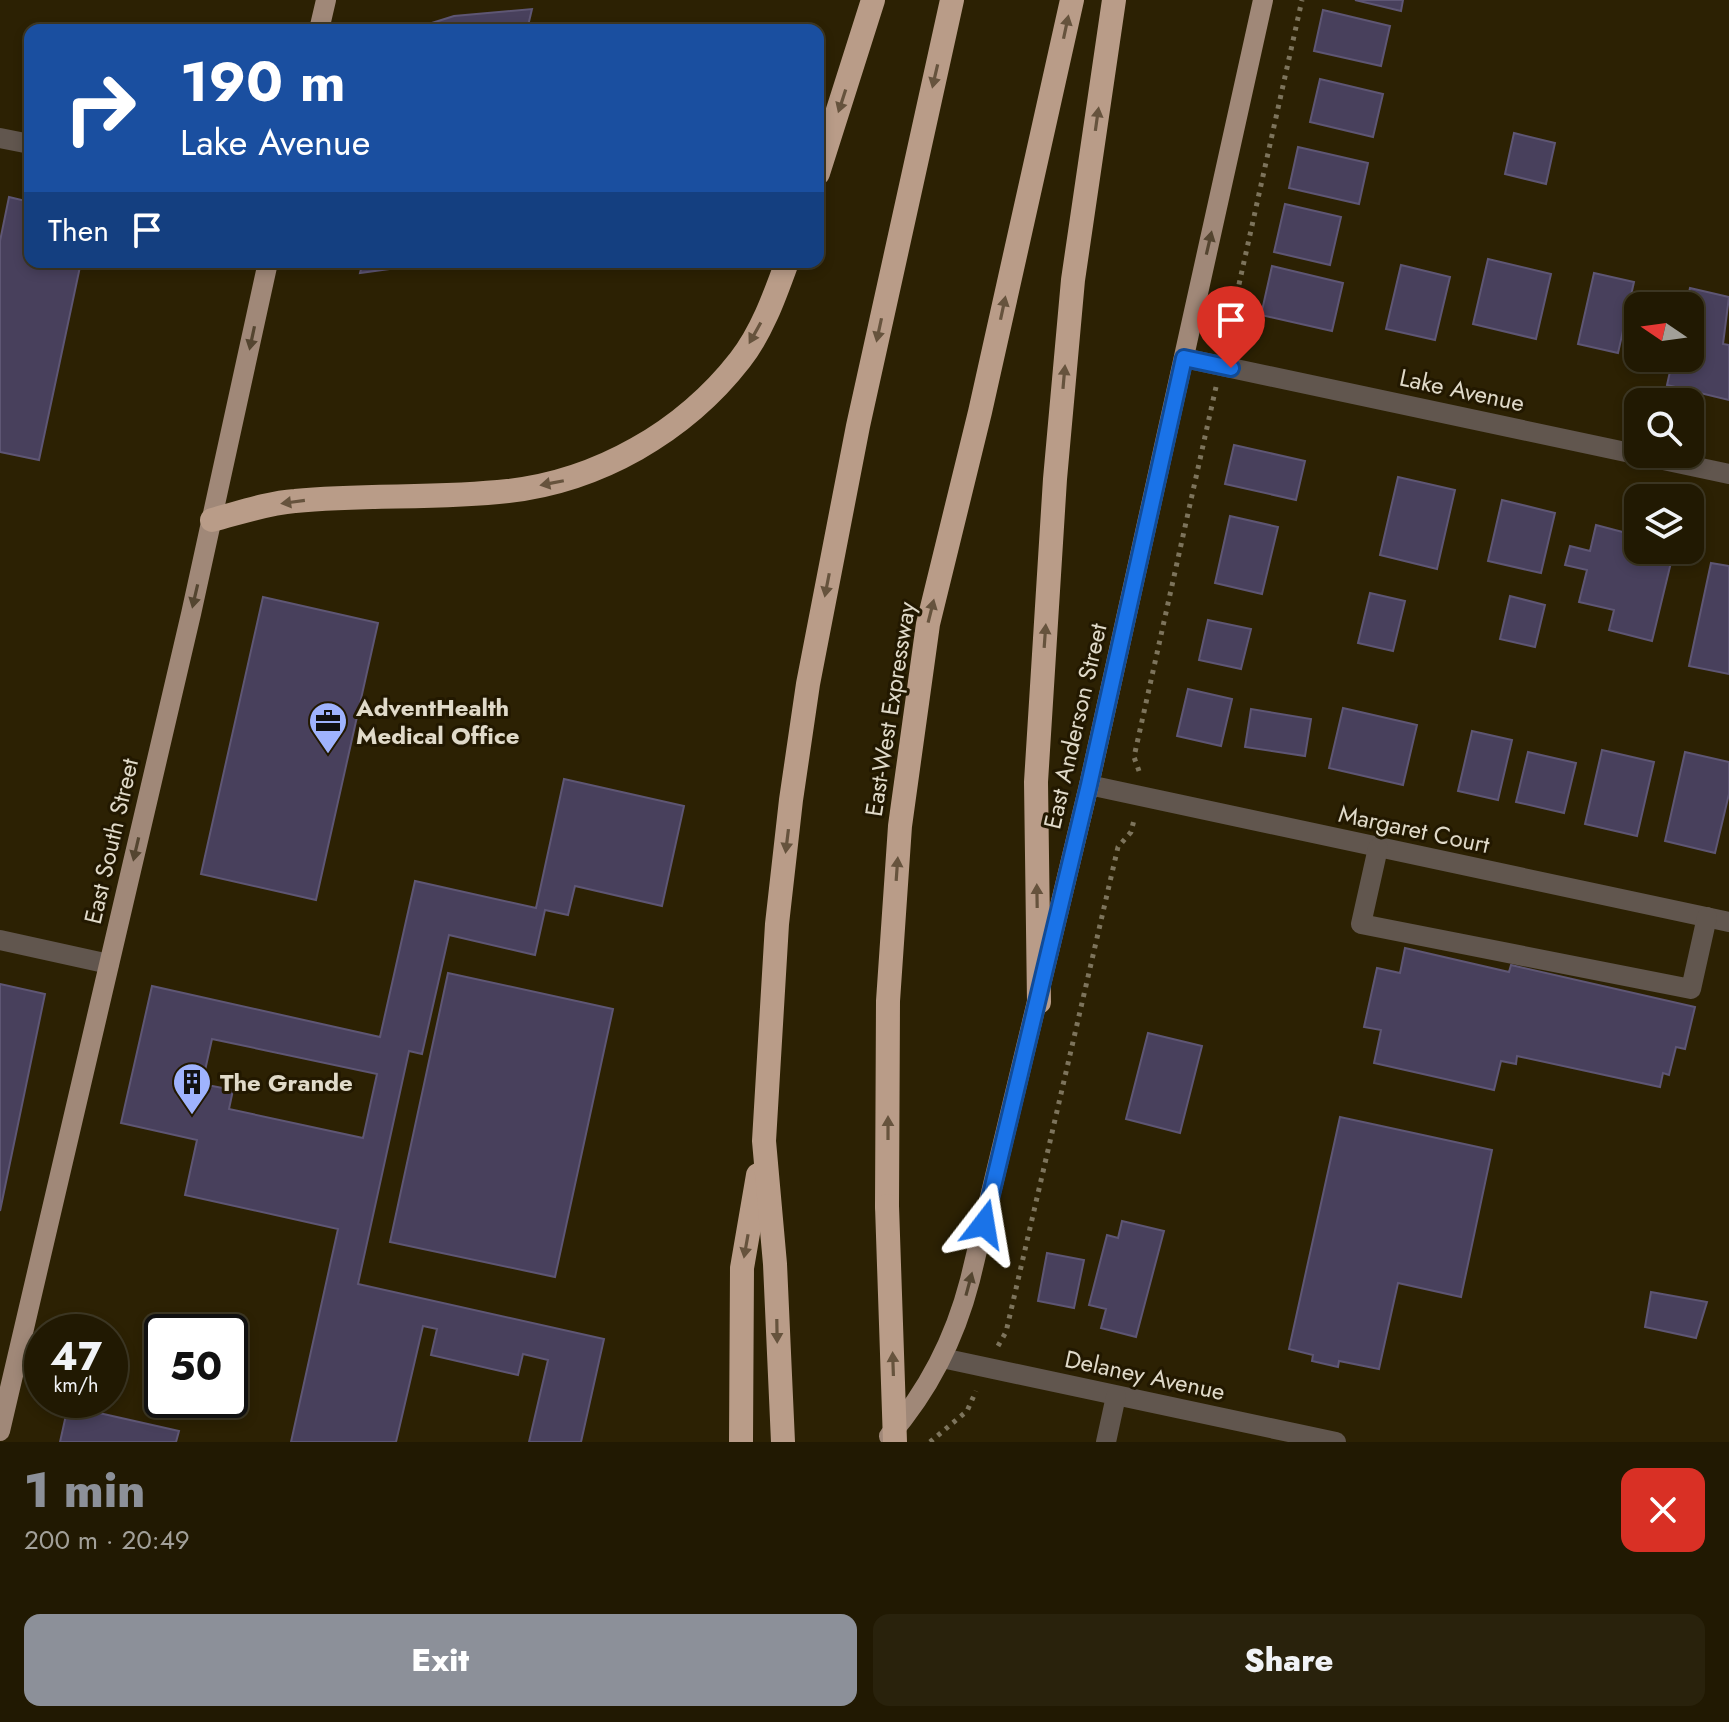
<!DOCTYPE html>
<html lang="en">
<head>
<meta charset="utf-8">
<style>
	body { margin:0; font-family:Jost,sans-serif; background:#29220c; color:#f1f3f6; height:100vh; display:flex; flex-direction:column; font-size:30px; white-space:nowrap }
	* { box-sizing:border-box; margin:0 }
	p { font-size:26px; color:#a2a099 }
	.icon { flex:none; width:44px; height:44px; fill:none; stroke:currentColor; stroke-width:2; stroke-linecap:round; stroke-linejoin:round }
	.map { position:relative; height:1442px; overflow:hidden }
	.details { display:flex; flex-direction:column; background:#211902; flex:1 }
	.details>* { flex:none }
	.top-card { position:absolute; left:24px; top:24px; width:800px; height:244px; border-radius:16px; box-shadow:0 4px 12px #0003,0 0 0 2px #3e3824; background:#1a4fa0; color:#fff; overflow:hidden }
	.needle { width:52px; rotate:283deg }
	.controls { position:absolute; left:1624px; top:292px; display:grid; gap:16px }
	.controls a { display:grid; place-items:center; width:80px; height:80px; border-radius:16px; background:#211902; box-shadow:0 4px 12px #0003,0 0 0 2px #3e3824; font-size:40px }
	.speed { position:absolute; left:24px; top:1314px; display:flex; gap:16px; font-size:40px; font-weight:700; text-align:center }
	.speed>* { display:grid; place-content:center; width:104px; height:104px; border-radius:50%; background:#211902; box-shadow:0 4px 12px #0003,0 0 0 2px #3e3824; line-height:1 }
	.speed small { font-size:20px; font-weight:400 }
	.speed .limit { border:4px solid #111; border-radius:12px; background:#fff; color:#111 }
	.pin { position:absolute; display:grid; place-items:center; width:68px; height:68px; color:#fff; margin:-82px -34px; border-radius:50% 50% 50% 0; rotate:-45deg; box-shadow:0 0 8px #0007 }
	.pin .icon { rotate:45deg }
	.me { position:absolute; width:88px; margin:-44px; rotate:14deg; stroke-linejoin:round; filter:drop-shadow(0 0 6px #0008) }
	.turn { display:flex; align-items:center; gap:28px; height:168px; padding:0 24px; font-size:36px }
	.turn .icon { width:104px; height:104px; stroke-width:2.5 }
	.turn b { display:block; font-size:56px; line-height:68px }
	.then { display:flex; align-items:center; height:76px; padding:0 24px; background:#0003; gap:16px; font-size:30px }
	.round { display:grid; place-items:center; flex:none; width:84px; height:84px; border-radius:16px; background:#29220c }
	.headline { display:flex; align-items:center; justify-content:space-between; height:136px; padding:0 24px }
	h1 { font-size:48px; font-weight:800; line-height:60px; color:#8c9099 }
	.primary-button { display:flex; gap:16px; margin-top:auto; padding:16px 24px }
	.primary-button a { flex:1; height:92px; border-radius:16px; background:#8c9099; color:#fff; font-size:32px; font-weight:800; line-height:92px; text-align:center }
	.primary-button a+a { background:#29220c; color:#f1f3f6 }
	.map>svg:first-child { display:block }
</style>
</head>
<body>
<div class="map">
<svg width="1729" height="1442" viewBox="0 0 1729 1442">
	<rect width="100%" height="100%" fill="#2c2103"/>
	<g fill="#48405c" stroke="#5e5674" stroke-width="2" fill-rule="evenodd">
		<polygon points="1355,0 1403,0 1401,11"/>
		<polygon points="532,9 527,30 425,30 432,23 454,16"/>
		<polygon points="1323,10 1390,26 1381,66 1314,51"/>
		<polygon points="1320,79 1383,94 1373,137 1310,122"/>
		<polygon points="1514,133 1555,143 1546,184 1505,174"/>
		<polygon points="1298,147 1368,163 1359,204 1289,188"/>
		<polygon points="9,197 30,202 30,262 81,262 39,460 0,452 0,241"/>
		<polygon points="1285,204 1341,217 1330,265 1274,252"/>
		<polygon points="1488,259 1551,274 1536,339 1473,324"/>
		<polygon points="363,262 441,262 360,273"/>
		<polygon points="1401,265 1450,277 1435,340 1386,329"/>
		<polygon points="1272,266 1343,283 1332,331 1261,315"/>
		<polygon points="1594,273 1634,282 1618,353 1578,344"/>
		<polygon points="1690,288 1729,297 1723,344 1729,345 1729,400 1667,385 1673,358 1690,358 1690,306 1686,306"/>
		<polygon points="1234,445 1305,461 1296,500 1225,484"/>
		<polygon points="1398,477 1455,490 1437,569 1380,555"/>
		<polygon points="1502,500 1555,513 1541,573 1488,561"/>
		<polygon points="1230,516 1278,527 1262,594 1215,583"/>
		<polygon points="1596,525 1638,536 1638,550 1674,550 1652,641 1609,630 1614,610 1579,602 1587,570 1565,565 1570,546 1590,551"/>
		<polygon points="1711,563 1729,566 1729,674 1689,666"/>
		<polygon points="1370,593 1405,601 1393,651 1358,643"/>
		<polygon points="1510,596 1545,605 1535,647 1500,639"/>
		<polygon points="263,597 378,623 316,900 201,874"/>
		<polygon points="1208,620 1251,629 1241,669 1199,660"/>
		<polygon points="1188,689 1232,699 1221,746 1177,736"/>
		<polygon points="1343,708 1417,725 1403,785 1329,768"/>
		<polygon points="1251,709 1311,719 1305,756 1245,747"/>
		<polygon points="1472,731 1512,740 1498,800 1458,791"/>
		<polygon points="1602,750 1654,762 1637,836 1585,824"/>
		<polygon points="1528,752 1576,763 1564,813 1516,802"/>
		<polygon points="1685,752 1729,762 1729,794 1715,853 1665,841"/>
		<path d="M564 779 684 806 662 906 575 886 568 915 545 910 535 955 449 935 422 1054 409 1051 358 1284 604 1339 581 1442H529L548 1360 523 1354 518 1375 431 1355 437 1329 423 1326 396 1442H291L338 1229 185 1195 197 1140 121 1123 152 986 380 1037 415 881 536 908ZM212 1039 377 1074 363 1138 229 1109 233 1090 202 1084Z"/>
		<polygon points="1405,948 1509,972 1511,965 1695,1007 1685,1049 1676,1047 1669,1075 1663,1073 1660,1087 1517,1056 1516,1064 1501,1061 1494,1090 1374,1063 1381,1030 1364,1027 1377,968 1400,973"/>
		<polygon points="448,973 613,1009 555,1277 390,1242"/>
		<polygon points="0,984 45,994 0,1211"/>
		<polygon points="1148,1033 1202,1046 1180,1133 1126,1119"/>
		<polygon points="1340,1117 1492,1150 1461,1297 1398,1283 1379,1369 1339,1361 1338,1367 1312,1361 1313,1355 1289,1349"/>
		<polygon points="1122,1221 1164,1231 1136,1337 1101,1328 1106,1309 1089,1305 1107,1235 1118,1238"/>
		<polygon points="1047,1253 1084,1260 1074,1308 1038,1301"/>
		<polygon points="1651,1292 1707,1302 1696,1338 1645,1327"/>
		<polygon points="68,1406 179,1431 176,1442 60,1442"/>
	</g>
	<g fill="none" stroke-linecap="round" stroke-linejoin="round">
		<g stroke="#7d745c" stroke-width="5" stroke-dasharray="4 6" stroke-linecap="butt">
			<polyline points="1226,343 1302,0"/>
			<polyline points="1139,771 1134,757 1216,387"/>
			<polyline points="998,1346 1006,1332 1118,847 1131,832 1134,820"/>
			<polyline points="930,1442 967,1411 976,1391"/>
		</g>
		<g stroke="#61564e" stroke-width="20">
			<polyline points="0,138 30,144"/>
			<polyline points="1184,358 1729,474"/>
			<polyline points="1089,785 1729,922"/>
			<polyline points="1378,848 1361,924 1691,989 1707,917"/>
			<polyline points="0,940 109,964"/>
			<polyline points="942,1358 1336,1442"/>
			<polyline points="1106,1442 1116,1396"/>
		</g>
		<g stroke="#a08878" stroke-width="20">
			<polyline points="319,30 326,0"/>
			<polyline points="0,1431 191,614 268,262"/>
			<path d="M889 1436C929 1390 955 1338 970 1280L1089 785 1263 0"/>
		</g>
		<g stroke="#b99c88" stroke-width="24">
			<polyline points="818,173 873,0"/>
			<path d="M212 520C239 513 267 503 295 501 365 494 437 499 508 491 598 481 684 432 740 360 762 332 775 295 787 262"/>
			<polyline points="1039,1002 1036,782 1055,479 1073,280 1114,0"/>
			<polyline points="887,1206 888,1001 900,826 928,624 980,412 1072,0"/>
			<polyline points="741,1442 742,1268 758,1175"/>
			<polyline points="783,1442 775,1264 764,1141 777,924 791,800 808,684 858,426 952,0"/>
		</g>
		<polyline stroke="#b99c88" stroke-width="24" points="887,1206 895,1442"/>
	</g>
	<defs><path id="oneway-solid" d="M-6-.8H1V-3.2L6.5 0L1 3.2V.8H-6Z" transform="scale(2)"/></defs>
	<g fill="#66533d">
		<use href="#oneway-solid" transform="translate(1066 27) rotate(-78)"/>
		<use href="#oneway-solid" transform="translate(935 76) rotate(103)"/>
		<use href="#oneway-solid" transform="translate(842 101) rotate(108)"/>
		<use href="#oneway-solid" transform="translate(1097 119) rotate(-82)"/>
		<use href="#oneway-solid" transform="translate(1003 308) rotate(-78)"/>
		<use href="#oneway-solid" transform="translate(879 330) rotate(102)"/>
		<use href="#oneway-solid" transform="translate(755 333) rotate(119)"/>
		<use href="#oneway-solid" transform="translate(1064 377) rotate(-85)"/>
		<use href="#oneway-solid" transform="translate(552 483) rotate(169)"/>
		<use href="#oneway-solid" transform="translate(293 502) rotate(172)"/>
		<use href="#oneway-solid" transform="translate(827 585) rotate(101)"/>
		<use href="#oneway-solid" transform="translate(931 611) rotate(-76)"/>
		<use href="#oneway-solid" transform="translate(1045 636) rotate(-86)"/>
		<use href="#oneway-solid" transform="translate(787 841) rotate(97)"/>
		<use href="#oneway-solid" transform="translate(897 869) rotate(-86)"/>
		<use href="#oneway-solid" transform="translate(1037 896) rotate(-91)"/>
		<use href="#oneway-solid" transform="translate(888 1128) rotate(-90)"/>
		<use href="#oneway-solid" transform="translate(746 1246) rotate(100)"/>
		<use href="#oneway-solid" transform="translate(777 1331) rotate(89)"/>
		<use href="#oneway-solid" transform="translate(893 1364) rotate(-92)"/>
	</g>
	<g fill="#544530">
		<use href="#oneway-solid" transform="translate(1209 243) rotate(-77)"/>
		<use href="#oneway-solid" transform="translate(252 338) rotate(102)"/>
		<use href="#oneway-solid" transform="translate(195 596) rotate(103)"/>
		<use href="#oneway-solid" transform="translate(136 849) rotate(103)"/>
		<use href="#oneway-solid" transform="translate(969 1284) rotate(-75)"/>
	</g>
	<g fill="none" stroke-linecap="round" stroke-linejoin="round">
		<g stroke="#114b97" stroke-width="20">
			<polyline id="route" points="984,1224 1089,785 1184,358 1231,368"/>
		</g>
		<use href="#route" stroke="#1a73e8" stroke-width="14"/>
	</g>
	<defs>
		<g id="office-pin" transform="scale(2)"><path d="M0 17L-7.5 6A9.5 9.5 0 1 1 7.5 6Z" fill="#9fb3fd" stroke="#221800"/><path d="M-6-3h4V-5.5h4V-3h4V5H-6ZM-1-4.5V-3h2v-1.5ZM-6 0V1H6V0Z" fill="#111"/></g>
		<g id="building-pin" transform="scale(2)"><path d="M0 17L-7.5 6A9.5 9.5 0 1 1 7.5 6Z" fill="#9fb3fd" stroke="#221800"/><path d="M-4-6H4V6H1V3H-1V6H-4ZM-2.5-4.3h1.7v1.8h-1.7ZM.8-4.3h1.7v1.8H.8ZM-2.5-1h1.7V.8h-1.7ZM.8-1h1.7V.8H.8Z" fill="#111"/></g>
	</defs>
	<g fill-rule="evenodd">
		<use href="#office-pin" x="328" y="721"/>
		<use href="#building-pin" x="192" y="1082"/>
	</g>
	<g text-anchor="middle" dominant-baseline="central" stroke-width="6" stroke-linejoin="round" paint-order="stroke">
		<g font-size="24" fill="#e0dac9" stroke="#221800">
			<text transform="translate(1462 390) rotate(12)">Lake Avenue</text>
			<text transform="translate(890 709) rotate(-81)">East-West Expressway</text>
			<text transform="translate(1075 726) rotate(-77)">East Anderson Street</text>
			<text transform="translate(1414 829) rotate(12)">Margaret Court</text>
			<text transform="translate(111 841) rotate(-77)">East South Street</text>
			<text transform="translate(1145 1375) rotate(12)">Delaney Avenue</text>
		</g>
		<g font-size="24" font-weight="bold" fill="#e0dac9" stroke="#221800" text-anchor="start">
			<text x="356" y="707">AdventHealth<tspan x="356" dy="28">Medical Office</tspan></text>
			<text x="220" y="1082">The Grande</text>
		</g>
	</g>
</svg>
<div class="controls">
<a><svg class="needle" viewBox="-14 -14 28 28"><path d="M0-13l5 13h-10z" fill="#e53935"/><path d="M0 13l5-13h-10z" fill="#a2a099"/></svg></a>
<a><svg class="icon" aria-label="search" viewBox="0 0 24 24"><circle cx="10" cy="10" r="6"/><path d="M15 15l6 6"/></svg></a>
<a><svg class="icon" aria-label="layers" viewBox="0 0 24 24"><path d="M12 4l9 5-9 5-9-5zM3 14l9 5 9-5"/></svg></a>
</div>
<div class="speed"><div>47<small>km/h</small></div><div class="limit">50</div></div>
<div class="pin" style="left:1231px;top:368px;background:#d93025"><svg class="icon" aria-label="arrive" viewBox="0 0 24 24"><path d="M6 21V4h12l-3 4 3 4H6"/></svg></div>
<svg class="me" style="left:984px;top:1224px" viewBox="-20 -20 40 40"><path d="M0-17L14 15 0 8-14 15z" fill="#1a73e8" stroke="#fff" stroke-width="4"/></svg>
<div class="top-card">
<div class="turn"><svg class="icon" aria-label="right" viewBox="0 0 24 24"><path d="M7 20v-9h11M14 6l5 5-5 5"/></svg><div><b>190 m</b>Lake Avenue</div></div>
<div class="then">Then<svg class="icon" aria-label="arrive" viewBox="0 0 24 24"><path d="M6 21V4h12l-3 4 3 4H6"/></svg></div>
</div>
</div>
<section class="details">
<div class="headline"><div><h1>1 min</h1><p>200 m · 20:49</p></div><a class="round" style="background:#d93025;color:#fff"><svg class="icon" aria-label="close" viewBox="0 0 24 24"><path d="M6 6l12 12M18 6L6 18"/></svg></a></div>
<div class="primary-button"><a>Exit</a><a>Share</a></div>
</section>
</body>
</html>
